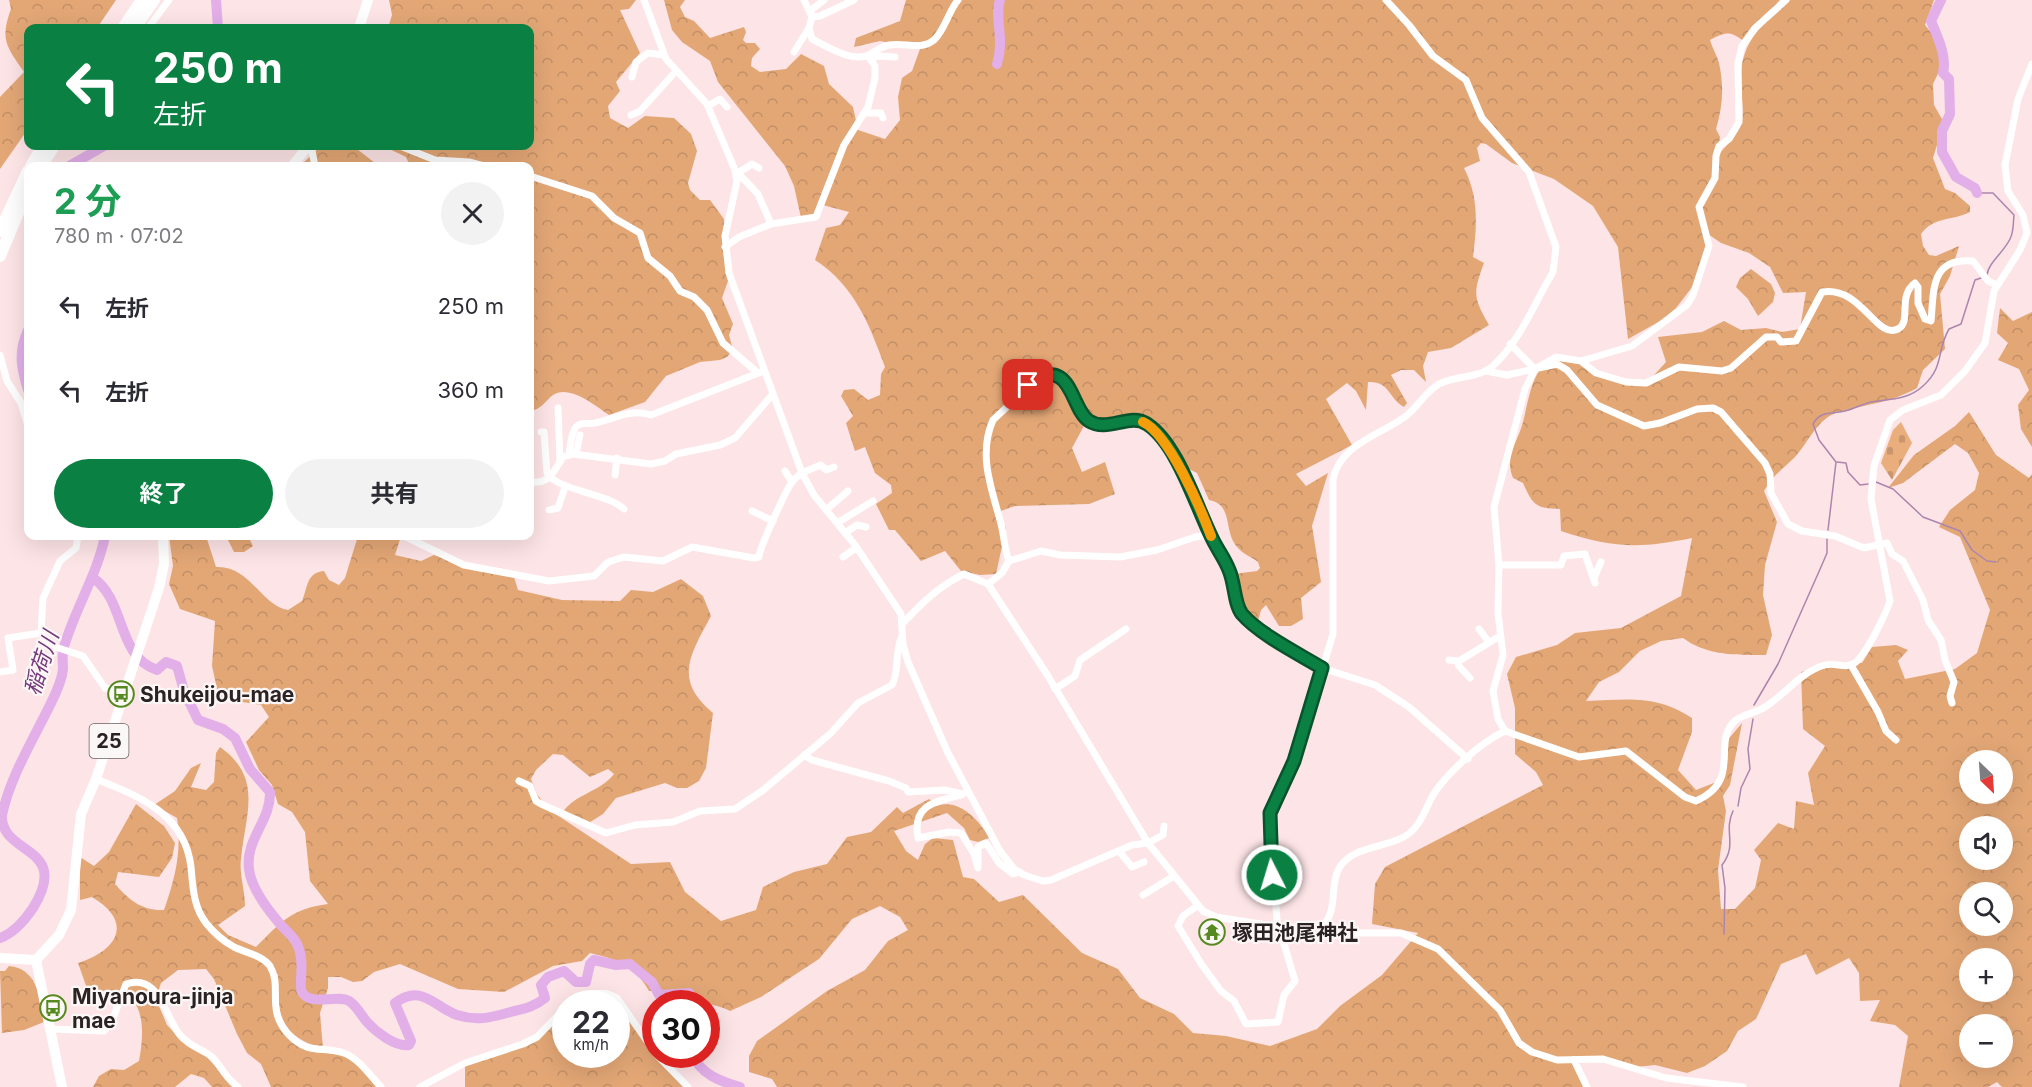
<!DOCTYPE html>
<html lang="ja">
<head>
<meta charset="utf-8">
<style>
	body { margin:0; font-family:Inter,"Noto Sans JP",sans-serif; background:#f2f2f3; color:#2b2b33; height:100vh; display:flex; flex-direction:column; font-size:22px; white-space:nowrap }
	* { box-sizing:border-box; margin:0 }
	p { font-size:20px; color:#7c7c81 }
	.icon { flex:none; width:33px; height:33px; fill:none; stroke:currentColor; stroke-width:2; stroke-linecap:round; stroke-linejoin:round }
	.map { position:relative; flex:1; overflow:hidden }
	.drawer { position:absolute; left:24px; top:162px; width:510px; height:378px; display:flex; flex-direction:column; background:#fff; border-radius:12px; box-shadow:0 6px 24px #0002 }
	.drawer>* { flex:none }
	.guide { position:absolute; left:24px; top:24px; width:510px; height:126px; border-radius:12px; box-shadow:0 6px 24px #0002; background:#0b8043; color:#fff; overflow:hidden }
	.needle { width:39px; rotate:155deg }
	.buttons { position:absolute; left:1959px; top:750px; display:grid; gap:12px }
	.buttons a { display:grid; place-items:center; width:54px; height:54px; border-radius:50%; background:#fff; box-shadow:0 6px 24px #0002; font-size:30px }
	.speed { position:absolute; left:552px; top:990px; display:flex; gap:12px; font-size:30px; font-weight:700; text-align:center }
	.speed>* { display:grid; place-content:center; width:78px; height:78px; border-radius:50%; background:#fff; box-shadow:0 6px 24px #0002; line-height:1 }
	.speed small { font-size:15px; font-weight:400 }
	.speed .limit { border:9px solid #d22; background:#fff; color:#111 }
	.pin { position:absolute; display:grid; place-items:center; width:51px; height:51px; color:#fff; margin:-26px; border-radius:12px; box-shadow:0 3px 9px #0006 }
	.me { position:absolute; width:66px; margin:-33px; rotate:355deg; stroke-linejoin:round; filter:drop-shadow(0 0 4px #0008) }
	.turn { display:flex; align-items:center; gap:21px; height:126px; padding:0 30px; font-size:27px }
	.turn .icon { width:78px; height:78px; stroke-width:2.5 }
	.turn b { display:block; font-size:42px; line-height:51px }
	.round { display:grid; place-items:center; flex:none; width:63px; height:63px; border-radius:32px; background:#f2f2f3 }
	.headline { display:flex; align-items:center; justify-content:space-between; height:102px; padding:0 30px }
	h1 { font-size:36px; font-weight:700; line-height:45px; color:#1e9e55 }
	.button { display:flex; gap:12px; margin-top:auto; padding:12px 30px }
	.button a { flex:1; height:69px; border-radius:36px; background:#0b8043; color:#fff; font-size:24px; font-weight:700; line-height:69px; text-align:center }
	.button a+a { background:#f2f2f3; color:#2b2b33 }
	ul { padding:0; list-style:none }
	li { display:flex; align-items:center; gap:18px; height:84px; padding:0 30px }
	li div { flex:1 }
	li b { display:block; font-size:22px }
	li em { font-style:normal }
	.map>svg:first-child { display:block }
</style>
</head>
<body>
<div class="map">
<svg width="2032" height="1087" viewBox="0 0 2032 1087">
	<defs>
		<pattern id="forest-crowns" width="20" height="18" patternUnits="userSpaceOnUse" patternTransform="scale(1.5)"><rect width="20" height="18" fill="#e3a776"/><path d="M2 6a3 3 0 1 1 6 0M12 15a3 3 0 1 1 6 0" fill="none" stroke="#c38f66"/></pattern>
		<pattern id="cemetery-stones" width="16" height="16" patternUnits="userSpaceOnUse" patternTransform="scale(1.5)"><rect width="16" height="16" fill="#eaae7d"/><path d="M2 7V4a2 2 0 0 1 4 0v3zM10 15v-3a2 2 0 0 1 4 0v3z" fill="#c9956c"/></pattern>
	</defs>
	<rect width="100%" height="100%" fill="#fde4e6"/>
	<g fill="url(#forest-crowns)" fill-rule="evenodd">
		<path d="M9 0H116L97 28H28V129L0 169V97L24 72C6 46 0 39 11 9Z"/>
		<path d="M389 0H636L629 9 620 10 640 53 616 82 620 91 608 106 610 118 628 128 645 116 674 118 691 134 697 151 688 183 690 190 700 200H710L724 219 723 250 728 281 722 298 733 324 729 335 733 350 727 357 720 360 700 362 666 376 645 402 609 415C596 406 569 384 553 395 545 401 541 410 530 411V166H410L406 157 383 146H530V28H388L392 15Z"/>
		<path d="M664 0H685L680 7 685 17 694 21 710 38 744 27 746 32 743 40 746 43H755L760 49 752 58 751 66 760 72 786 69 801 54 824 66 829 84 853 107 858 130 885 139 900 120 898 97 902 78 912 71 920 49 880 41 854 47 856 38 900 21 906 0H1780L1742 40C1729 30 1724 33 1710 40 1712 48 1717 55 1719 63 1724 86 1723 106 1716 129L1720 137 1717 157C1724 147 1735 139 1740 127 1745 116 1742 102 1741 90 1738 44 1758 28 1790 0H1934L1925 25 1934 36 1942 40 1946 57 1933 84 1934 105 1946 126 1945 136 1937 145 1933 158 1945 189 1955 193 1970 206V212C1953 221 1934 216 1921 234L1923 246 1929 255 1936 256 1959 246 1950 276 1940 294 1945 349 1923 370 1917 388C1890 403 1867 404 1839 412 1817 418 1809 442 1795 457 1783 469 1772 476 1764 491L1777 522 1765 565 1763 595 1772 635 1766 655C1737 655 1707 656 1683 638L1661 641 1640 651 1619 672 1599 682 1586 701C1628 700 1654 694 1692 718V732L1678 770 1696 790 1719 781 1725 743 1742 723 1730 785 1723 796 1726 811 1718 870 1721 909H1735L1755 888 1761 860 1754 850 1778 823 1794 829 1796 801 1814 805 1808 773 1825 746 1803 729 1801 672 1833 662 1862 663 1872 647 1896 645 1908 650 1898 661 1905 679 1955 669 1977 653 1990 610 1960 537 1939 527 1950 510 1975 490 1979 473 1968 453 1955 444 1903 483 1888 488 1914 455 1955 426 1969 412 1996 455 2029 478 2032 474V1087H2002L1997 1082 1988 1087H1899L1908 1036 1895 1025 1870 1021 1880 1000 1860 1001 1859 973 1849 958 1816 975 1806 954 1781 964 1756 1019 1738 1031 1727 1051 1705 1066 1687 1073 1655 1065 1636 1067 1578 1057 1585 1087H777L772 1079 749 1072V1056L757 1041 827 991 865 970 888 941 908 930 900 917 880 906 852 919 819 959 761 997 730 1011C719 1005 709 1005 697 1001 677 994 671 989 649 991 633 963 621 961 590 953L582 961 553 966 504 992 458 989 400 964 374 972 362 981 353 982 341 977H328V988L320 1013 323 1049C280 1035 277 1016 278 974L272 976 274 1015 306 1050 343 1055 355 1062 376 1087H271L261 1064 247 1053 237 1034 214 979 206 969 178 970 161 983 156 999 167 1025 187 1046 205 1055 234 1087H212L204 1078 191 1074 175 1087H93L99 1076 111 1069 124 1070 139 1061C147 1020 142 978 89 994L78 963C118 950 134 922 92 897L80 900V857L94 866 109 852 136 804 164 826 175 843 172 858 159 877 118 872 115 884C129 900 142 911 164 910 175 878 182 852 177 818L154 805 175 791 191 768 201 763 191 787 206 790 214 782 216 753 220 747C264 778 245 815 241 859 239 874 245 890 245 906L218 925 228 935 256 947C282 921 291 909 328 904L310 881 305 832 292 812 278 804 272 785 259 770 246 742 269 717 261 705 219 698 212 666 215 621 180 609 169 584 173 566 169 536H206L216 567C250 565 261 606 288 610L302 601C308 587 306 573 324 571L329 580 339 585 345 578 358 536H401L395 555 421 561 434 555 514 577 518 590 562 600 620 601 631 590 653 592 681 579 703 596 711 616C690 655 673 680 713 713L706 768 699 781 687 788H677L665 783 616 798 603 814 587 824 563 812C575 794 600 792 614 774L608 769 590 777 563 755 553 754 536 770 531 779 537 794 548 809 631 864 670 862 685 892 721 921 756 910 763 887 794 872 827 864 847 837 871 832 897 807 903 813 929 799 937 806C959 798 980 821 989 838L978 842 970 840 964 828 947 813 894 831 906 851 918 860 925 844 933 838 953 840 963 877 974 879 999 902 1023 895 1082 953 1118 969 1140 998 1174 1014 1193 1033 1226 1036 1270 1046 1317 1029 1340 1006 1382 975 1418 933 1372 924 1375 884 1385 867 1543 785 1536 772 1515 754V708L1507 674 1516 657 1557 645 1575 633 1621 628 1681 596 1692 538C1639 549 1612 548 1561 531L1560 509C1535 508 1533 505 1523 483L1513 478C1504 456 1518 442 1523 422 1531 391 1535 342 1581 364 1586 367 1590 373 1596 375 1611 380 1629 381 1645 385L1666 362 1658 337 1702 332 1724 321 1741 330 1766 328 1782 332 1800 329 1806 292 1783 293 1770 267 1749 253 1721 243 1705 232 1709 257 1703 273 1676 308 1662 320 1628 339 1618 247 1593 206 1554 179 1512 163 1486 144 1481 143 1477 148 1480 161 1464 168C1479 197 1477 225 1473 257L1484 263C1473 293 1473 297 1489 325L1451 348 1428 352 1423 366 1426 382 1414 370H1401L1391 375 1407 403 1404 407C1388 398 1390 381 1368 382L1366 410 1356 391 1347 383 1326 399 1352 445 1296 474 1306 486 1328 473 1312 526 1321 582 1301 598 1303 619 1291 626H1279L1266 605 1261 610 1258 621 1243 606 1234 574 1257 571 1260 568 1258 562C1249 555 1239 553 1233 541 1225 525 1231 504 1209 500L1197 473 1185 467 1153 423 1133 416 1085 424 1072 448 1082 472 1105 462 1115 494 1089 504 1015 506 998 512 1006 528 996 574 980 575 961 571 945 551 921 561 895 530H889L876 504 892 493 891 485 875 473 865 447 855 451 846 423 853 416 841 396 844 390 854 389 868 400 880 395 881 374 885 367C869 324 855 286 815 260L826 228 840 225 849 212 819 204 813 215 801 218 794 186 785 166 718 82 710 61 682 42 672 30ZM1970 760H2002V794H1970ZM1970 826H2002V860H1970ZM1970 892H2002V926H1970ZM1970 958H2002V992H1970ZM1970 1024H2002V1058H1970Z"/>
		<polygon points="321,146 353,146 379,166 300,166"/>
		<polygon points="1751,269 1771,284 1775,293 1773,302 1758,316 1748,299 1736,287 1740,278"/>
		<polygon points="2000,308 2013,321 2032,312 2032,447 2021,429 2018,405 2029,390 2019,369 1998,360 2008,343 1997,333"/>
		<polygon points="226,536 248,536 253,546 244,552 234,552"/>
		<path d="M9 966C38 969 40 998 44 1022L24 1030 2 1033 0 971H5Z"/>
		<polygon points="594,995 606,995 614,999 658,1061 684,1087 465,1087 465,1066 531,1043 565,1010 566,1054 616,1054 616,1004 578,1003"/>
	</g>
	<polygon fill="url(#cemetery-stones)" points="1901,422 1912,443 1892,480 1881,463 1893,430"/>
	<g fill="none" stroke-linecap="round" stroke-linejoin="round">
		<g stroke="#ab85ad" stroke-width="1.5">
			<path d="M1977 193H1993L2014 215C2013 223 2014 232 2010 239 2004 252 1988 263 1987 275"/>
			<polyline points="1837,462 1846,463 1848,472 1860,485 1868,484"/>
			<polyline points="1876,482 1893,489 1923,517 1960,531 1972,550 1987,561 1996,562"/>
			<path d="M1828 530 1836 462 1819 440 1813 424C1820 410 1834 414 1845 411 1854 409 1862 404 1871 402 1890 399 1908 400 1923 386 1945 366 1936 351 1949 329L1961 324 1975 280 1981 278"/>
			<polyline points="1754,705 1778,664 1821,567 1827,553 1827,539"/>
			<polyline points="1738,806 1741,788 1750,769 1748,749 1753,719"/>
			<path d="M1724 934 1725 888 1722 865C1738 844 1723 832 1733 811"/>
		</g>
		<g stroke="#e2afe8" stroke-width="10">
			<polyline points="216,0 218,28"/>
			<path d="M1941 0 1931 21C1938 38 1947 56 1943 73L1949 79 1950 114 1942 131V152L1956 177 1975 188 1977 193"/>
			<path d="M997 64C1005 39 994 17 1000 0"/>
			<polyline points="69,166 104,146"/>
			<path d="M28 330C18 352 21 367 28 390"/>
			<path d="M93 578C126 600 116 656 157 670L166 662 177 666 184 691 198 720 223 729 235 738 250 769 270 792C271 821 245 839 249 869 251 887 268 910 280 924 285 930 293 936 297 944 306 962 298 986 302 992 311 1007 336 994 349 1001 357 1006 361 1015 367 1022 376 1032 395 1047 409 1045L411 1041 395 1003C422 983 434 1007 457 1015 476 1021 489 1018 507 1013 521 1009 533 1008 545 998L541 985 548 977 564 971 576 982H586L590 964 594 960 616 965 630 964 652 982 659 995 689 993 687 1004"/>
			<path d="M0 938C14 933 25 920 33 908 72 845 0 856 2 815 10 777 34 738 51 703 56 693 62 680 63 669 63 663 62 656 63 650 74 610 97 576 105 536"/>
			<path d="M693 1054C699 1074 722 1082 740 1087"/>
		</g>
		<g stroke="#fff" stroke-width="7">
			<polyline points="644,0 666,59 707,104 735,170 737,181 725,236 729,273 802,473 814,495 855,545 901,614 903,644 908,662 948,753 1000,851 1014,869 1024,875 1043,881 1051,880 1132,845 1148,843 1163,835 1164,826"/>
			<path d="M804 0 812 17 809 28 812 39C826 46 852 63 869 55 876 51 880 47 889 45 905 42 920 51 934 40 945 30 948 12 958 0"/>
			<polyline points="810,11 824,0"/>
			<polyline points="812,17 820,16 854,0"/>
			<polyline points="148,28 169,0"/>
			<polyline points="794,52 809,28"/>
			<polyline points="871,59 878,56 895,57"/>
			<polyline points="632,77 636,62 648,53 664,55"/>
			<polyline points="708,106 720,99 727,107"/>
			<polyline points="864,113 881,113 883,118"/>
			<polyline points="631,115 640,111 676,71"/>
			<polyline points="311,146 315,166"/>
			<polyline points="400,146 435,160 469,162 484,166"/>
			<polyline points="735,170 758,194 771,224"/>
			<polyline points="738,173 752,164 759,168"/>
			<polyline points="530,176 592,196 614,218 640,233 648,258 670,276 680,291 694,297 707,310 723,343 758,373"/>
			<polyline points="725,247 739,237 771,224 816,217 844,145 868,107 875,78 875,66 868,56"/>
			<polyline points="1510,344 1535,369"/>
			<polyline points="0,355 7,381 21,403 28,426"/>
			<polyline points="1581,361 1632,346 1687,305 1693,295 1709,246 1699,207 1715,178 1716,156 1719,146 1729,139 1739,122 1738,63 1742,46 1755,28 1786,0"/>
			<polyline points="1486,371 1507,375 1557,364 1567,370 1597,405 1644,426 1660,423 1697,409 1713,408 1721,412 1765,463 1770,474 1771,493 1788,524 1802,531 1835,536 1864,548 1887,543 1892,554 1903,561 1923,600 1928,620 1941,640 1945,660 1954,682 1950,696 1952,703"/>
			<polyline points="558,408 560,462"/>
			<path d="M541 432H544L547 473C558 491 605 492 624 509"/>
			<polyline points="576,454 580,435"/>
			<path d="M569 455C570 447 571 433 576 427 581 421 588 425 595 423 615 419 630 408 651 415L761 372"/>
			<polyline points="785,471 792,482"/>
			<polyline points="615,475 617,458"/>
			<path d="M530 482C551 484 552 473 563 457L573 454 651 464 665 461 676 454 720 445 735 438 772 395"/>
			<polyline points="549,510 558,508 565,487"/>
			<polyline points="826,510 848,491"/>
			<polyline points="752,511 773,521"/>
			<polyline points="837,523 873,501"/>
			<polyline points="845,533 857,525 866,527"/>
			<polyline points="78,536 76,548 60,561 43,598 41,633 49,645 83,656 105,688 126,691"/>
			<path d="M404 536 464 565 549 581 594 576 608 562 624 557 663 561 692 547 754 558 759 557C759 549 786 490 792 482 799 473 811 469 821 465L826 470 834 467"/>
			<polyline points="843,557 856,548"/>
			<path d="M1009 561C1004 548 1004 533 1000 520 991 487 978 454 993 420L1037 379 1050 377 1066 382 1080 412 1089 421 1104 425 1137 420 1148 424 1157 433 1183 471 1210 535 1230 571 1241 613 1274 640 1322 668 1375 685 1409 707 1468 759"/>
			<polyline points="1499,565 1561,565 1564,556 1585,554 1595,583"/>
			<polyline points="1594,578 1601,562"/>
			<polyline points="988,584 1048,676 1148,843 1203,911 1216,917 1286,928 1324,924 1347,933 1401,933 1438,949 1500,1010 1519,1043 1532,1052 1557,1060 1603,1059 1666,1078 1743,1087"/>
			<path d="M903 623C922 603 939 586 964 574L988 584 1002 573 1009 561 1041 551 1060 555 1120 557 1157 550 1195 537 1210 535"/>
			<polyline points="1479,629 1488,641"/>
			<polyline points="1449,660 1459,661 1500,636"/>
			<polyline points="1459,661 1458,665 1470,678"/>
			<polyline points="1851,665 1878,712 1886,731 1896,740"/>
			<polyline points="0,672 13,670 8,638 41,633"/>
			<polyline points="1055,689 1075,676 1080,660 1126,629"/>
			<path d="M1505 731 1498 719 1493 691 1503 655 1498 613 1499 565 1494 507 1525 389 1535 369 1556 357 1581 361 1596 373 1626 382 1646 383 1679 367 1722 371 1731 368 1766 337H1777L1781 342 1796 341 1822 292C1861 285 1876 340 1898 329 1912 322 1897 296 1915 283L1918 287V303L1925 319 1931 321C1934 291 1930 257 1973 261L1988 281 1997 285"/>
			<polyline points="804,755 812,760 889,781 906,788 908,792 945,790 963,794"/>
			<path d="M96 779C139 796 185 814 191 867 193 887 193 906 206 923 214 933 223 941 234 947 246 953 262 955 270 966 283 988 265 1009 289 1035 308 1055 322 1046 344 1053 358 1058 371 1076 381 1087"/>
			<path d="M519 781 530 786 536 801 541 804 606 833 635 825 673 822 700 811 735 809 762 791 830 734 858 703 892 685C900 670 894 653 902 636"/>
			<path d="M961 795C934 802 912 805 918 838L949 832 961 833 974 854 978 868V847L986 843 999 863 1013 874 1020 872"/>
			<polyline points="1119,851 1132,867 1144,862"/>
			<polyline points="1143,895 1174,876"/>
			<path d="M1197 906 1183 916 1178 926 1202 965 1221 991 1234 1001 1246 1024 1278 1022 1284 995 1295 981 1277 920 1269 819 1272 805 1294 761 1333 634V480C1339 444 1381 435 1406 416 1418 407 1425 392 1439 384 1456 375 1479 379 1494 365 1520 341 1535 302 1553 272L1556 247 1529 172 1482 118 1466 80 1433 56 1409 25 1386 0"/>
			<path d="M1324 924C1339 908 1328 881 1342 864 1360 843 1392 849 1412 831 1423 821 1426 807 1433 795 1447 773 1481 742 1505 731L1579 757 1626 751 1685 797 1696 801C1744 780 1710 741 1736 720 1744 714 1756 713 1765 707 1786 694 1800 672 1825 665 1836 662 1847 670 1856 662 1867 652 1885 616 1890 601L1871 499 1874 466 1890 420 1903 410 1941 395 1965 371 1985 343 1994 291 2020 250 2027 233 2023 215 2008 191 2005 165 2018 99 2032 64"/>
			<path d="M572 1004C588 995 600 988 617 998L656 1054"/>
			<path d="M51 1029 104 1031 112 1021 126 984C160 973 164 1016 180 1035 188 1045 201 1049 211 1056 220 1063 223 1076 238 1087"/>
			<polyline points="656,1054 688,1087"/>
			<polyline points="1574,1060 1587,1087"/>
			<polyline points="420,1087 465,1063 523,1044 537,1037 566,1007"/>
		</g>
		<g stroke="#fff" stroke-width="10">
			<polyline points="359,28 368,0"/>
			<polyline points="292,166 308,146"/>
			<polyline points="0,958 36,960"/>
			<polyline points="36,960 59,935 71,910 81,814 96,779 159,588 164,564 163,536"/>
			<polyline points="36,960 62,1087"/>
		</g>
		<g stroke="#fff" stroke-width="12">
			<polyline points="123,28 142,0"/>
			<polyline points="135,28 154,0"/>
			<polyline points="31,166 43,146"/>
			<polyline points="41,166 54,146"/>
			<polyline points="0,231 28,171"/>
			<polyline points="0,256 28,189"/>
		</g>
	</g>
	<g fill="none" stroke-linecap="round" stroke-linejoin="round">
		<g stroke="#07532c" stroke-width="15">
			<path id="route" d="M1028 385C1072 352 1070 409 1089 421 1108 433 1130 412 1147 424 1177 443 1196 506 1212 538 1217 549 1225 559 1229 570 1235 583 1234 604 1242 614 1259 634 1299 654 1322 668L1294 761 1270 813 1272 875"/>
		</g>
		<use href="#route" stroke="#0b8043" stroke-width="10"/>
		<path stroke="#f59e0b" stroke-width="10" d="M1143 422C1169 434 1201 509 1211 536"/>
	</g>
	<defs>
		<g id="bus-ring" transform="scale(1.35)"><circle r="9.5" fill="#fcf7f7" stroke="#568a21" stroke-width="1.5"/><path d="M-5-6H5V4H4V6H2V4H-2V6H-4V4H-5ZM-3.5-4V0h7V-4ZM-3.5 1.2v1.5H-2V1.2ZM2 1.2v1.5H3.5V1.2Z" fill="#568a21"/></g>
		<g id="temple-ring" transform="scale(1.35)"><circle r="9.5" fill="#fcf7f7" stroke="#568a21" stroke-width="1.5"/><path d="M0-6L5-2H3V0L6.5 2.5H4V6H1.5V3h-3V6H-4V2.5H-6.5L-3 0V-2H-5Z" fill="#568a21"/></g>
	</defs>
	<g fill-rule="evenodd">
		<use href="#bus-ring" x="121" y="694"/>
		<use href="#temple-ring" x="1212" y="932"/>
		<use href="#bus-ring" x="53" y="1008"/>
	</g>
	<g text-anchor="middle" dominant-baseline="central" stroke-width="4.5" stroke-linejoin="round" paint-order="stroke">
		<rect fill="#fcf7f7" stroke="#6a6263" stroke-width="1.5" x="89.5" y="724" width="39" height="34" rx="4.5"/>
		<g font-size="20" font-weight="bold" fill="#2b2223">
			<text x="109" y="741">25</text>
		</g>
		<g font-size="21" font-weight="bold" fill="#2b2223" stroke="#fcf7f7" text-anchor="start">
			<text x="140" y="694">Shukeijou-mae</text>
			<text x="1232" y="932">塚田池尾神社</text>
			<text x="72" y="996">Miyanoura-jinja<tspan x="72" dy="24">mae</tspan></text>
		</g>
		<g font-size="22" font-style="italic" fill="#763a7e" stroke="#fcf7f7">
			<text transform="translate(41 663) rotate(-72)">稲荷川</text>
		</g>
	</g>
</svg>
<div class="buttons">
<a><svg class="needle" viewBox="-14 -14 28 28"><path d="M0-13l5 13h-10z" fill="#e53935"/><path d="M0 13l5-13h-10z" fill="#7c7c81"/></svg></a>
<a><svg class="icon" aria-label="sound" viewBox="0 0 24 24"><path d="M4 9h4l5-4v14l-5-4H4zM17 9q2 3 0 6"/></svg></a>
<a><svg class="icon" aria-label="search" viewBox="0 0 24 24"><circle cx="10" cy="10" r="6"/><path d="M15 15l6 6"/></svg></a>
<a>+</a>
<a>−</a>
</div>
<div class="speed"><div>22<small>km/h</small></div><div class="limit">30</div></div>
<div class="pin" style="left:1028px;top:385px;background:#d93025"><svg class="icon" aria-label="arrive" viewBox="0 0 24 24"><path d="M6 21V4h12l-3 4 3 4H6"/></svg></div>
<svg class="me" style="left:1272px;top:875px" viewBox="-20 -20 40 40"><circle r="17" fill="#0b8043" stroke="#fff" stroke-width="3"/><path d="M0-11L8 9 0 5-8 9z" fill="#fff"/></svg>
<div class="guide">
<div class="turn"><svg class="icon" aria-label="left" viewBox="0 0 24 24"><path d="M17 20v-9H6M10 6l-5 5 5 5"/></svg><div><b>250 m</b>左折</div></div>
</div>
<section class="drawer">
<div class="headline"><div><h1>2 分</h1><p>780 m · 07:02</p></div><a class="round"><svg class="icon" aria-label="close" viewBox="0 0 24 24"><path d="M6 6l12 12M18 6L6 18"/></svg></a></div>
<ul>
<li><svg class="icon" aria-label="left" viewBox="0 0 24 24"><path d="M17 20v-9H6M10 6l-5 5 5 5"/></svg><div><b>左折</b></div><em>250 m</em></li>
<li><svg class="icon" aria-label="left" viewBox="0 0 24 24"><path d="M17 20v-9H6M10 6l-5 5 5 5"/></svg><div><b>左折</b></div><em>360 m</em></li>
</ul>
<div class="button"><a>終了</a><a>共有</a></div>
</section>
</div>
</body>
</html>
